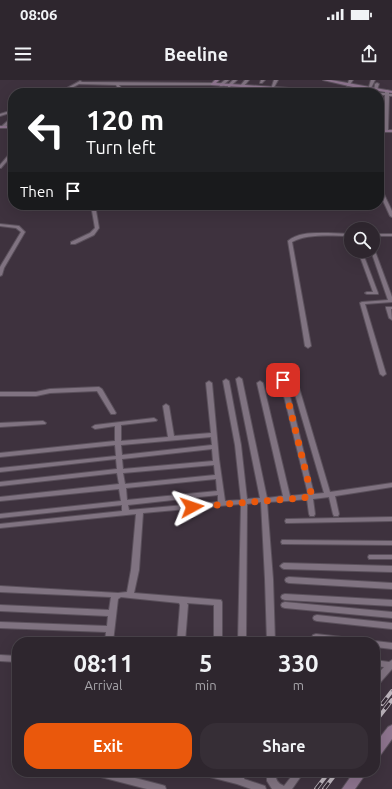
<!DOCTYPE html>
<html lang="en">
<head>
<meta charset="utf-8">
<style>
	body { margin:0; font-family:Ubuntu,sans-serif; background:#362e36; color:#f1f3f6; height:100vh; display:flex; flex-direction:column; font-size:15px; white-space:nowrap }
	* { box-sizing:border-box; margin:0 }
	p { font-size:13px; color:#a7a5aa }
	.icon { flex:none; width:22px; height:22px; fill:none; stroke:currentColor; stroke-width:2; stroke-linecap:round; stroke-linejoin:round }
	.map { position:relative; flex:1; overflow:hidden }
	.drawer { position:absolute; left:12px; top:557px; width:368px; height:140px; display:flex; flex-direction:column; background:#2e262e; border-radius:16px; box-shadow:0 4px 16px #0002,0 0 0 1px #49434a }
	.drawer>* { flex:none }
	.hud { position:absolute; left:8px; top:8px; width:376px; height:122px; border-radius:16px; box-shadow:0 4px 16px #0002,0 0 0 1px #49434a; background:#202124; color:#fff; overflow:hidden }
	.fabs { position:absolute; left:344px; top:142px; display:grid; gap:8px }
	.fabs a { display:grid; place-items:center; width:36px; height:36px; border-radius:50%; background:#2e262e; box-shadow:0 4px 16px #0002,0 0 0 1px #49434a; font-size:20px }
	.pin { position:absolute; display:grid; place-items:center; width:34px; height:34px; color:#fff; margin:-17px; border-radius:8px; box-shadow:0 2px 6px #0006 }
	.me { position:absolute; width:44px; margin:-22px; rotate:85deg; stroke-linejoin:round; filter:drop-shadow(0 0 3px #0008) }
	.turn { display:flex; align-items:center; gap:14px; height:84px; padding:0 12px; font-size:18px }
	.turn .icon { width:52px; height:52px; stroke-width:2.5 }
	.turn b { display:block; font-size:28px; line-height:34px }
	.then { display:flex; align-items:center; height:38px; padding:0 12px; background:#0003; gap:8px; font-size:15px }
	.eta { display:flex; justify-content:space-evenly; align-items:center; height:68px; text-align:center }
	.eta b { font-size:24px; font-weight:700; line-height:28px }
	.primary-button { display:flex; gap:8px; margin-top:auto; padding:8px 12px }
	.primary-button a { flex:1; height:46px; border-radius:16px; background:#ea580c; color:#fff; font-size:16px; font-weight:700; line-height:46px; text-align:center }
	.primary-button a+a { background:#362e36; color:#f1f3f6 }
	.status { display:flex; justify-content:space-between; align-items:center; height:28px; padding:0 20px; background:#2e262e; direction:ltr }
	.status svg { height:11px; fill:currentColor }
	header { display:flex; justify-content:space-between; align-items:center; height:52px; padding:0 12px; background:#2e262e; font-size:18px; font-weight:700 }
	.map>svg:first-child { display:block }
</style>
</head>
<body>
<div class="status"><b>08:06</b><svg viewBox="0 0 49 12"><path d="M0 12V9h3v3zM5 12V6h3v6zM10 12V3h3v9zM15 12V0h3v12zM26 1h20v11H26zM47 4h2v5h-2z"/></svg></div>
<header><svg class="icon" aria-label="menu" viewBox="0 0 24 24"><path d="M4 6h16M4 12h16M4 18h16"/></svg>Beeline<svg class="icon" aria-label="share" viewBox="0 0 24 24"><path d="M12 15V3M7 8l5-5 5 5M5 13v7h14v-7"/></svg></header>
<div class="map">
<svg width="392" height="709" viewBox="0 0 392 709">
	<rect width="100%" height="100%" fill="#3e323e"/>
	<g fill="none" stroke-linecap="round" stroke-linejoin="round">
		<g stroke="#5a505b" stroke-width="2">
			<g id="street">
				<polygon points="225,0 229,0 222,6 220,6 220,4"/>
				<polygon points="233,0 237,0 230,7 228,7 228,5"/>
				<polygon points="245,0 249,0 243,7 241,7 240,6"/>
				<polygon points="261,0 265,0 262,3 260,3"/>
				<polygon points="274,0 278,0 273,9 271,9"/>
				<polygon points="349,0 353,0 349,6 347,6"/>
				<polygon points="371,0 375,0 370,10 368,10"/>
				<polygon points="80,1 82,2 213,3 215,4 213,5 119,5 125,13 121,13 116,5 79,4 62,13 58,13"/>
				<polygon points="377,3 379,4 377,10 374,11 375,4"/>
				<polygon points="311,9 363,12 365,13 346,13 310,11 310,9"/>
				<polygon points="387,10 389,11 389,14 392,14 392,16 389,16 388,51 386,52 384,51 385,15 379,15 379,13 385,13 385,11"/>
				<polygon points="13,30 13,32 0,36 0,34"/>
				<polygon points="12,37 13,37 13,40 4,48 2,48 2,46"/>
				<polygon points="12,71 13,71 13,74 1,88 0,88 0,85"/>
				<polygon points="379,107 381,108 392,131 392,137 390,136 379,112"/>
				<polygon points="91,125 95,125 99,148 94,155 75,164 71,164 71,162 90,153 95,148"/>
				<polygon points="0,144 19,146 25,152 4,188 2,195 0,196 0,187 21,152 16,148 0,146"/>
				<path d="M328 153 351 154V156C333 156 308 153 292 162L311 266 308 268 305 266 288 161C298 152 315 153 328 153Z"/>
				<rect x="373" y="154" width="19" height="2"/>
				<polygon points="373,170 375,171 392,217 392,222 365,224 386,294 383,296 380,294 360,223 362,222 388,220 371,171 373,171"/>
				<polygon points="358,171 362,171 378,213 378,214 367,214 365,213 367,212 373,212"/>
				<polygon points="386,227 392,227 392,229 391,229 392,240 389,238 386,228"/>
				<path d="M292 292 295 294 330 412 392 403V407L335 416 339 434 338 436H334L333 434 329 417 313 419 315 434 314 436H310L309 434 307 419 287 421 267 422 273 499 275 562H267L265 499 261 422 247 424 246 562H238L241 424 143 433 139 490 134 513 221 520 222 522V562H214V525L187 523 188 525 185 562H177L180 525 179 523 130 518 121 517 118 519 113 562H105L106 552 0 548V542L107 546 108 536 0 531V525L109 530 111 517 0 512V506L118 513 127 512 131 490 136 434 0 448V444L122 431V425L0 438V434L121 421 119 409 0 421V417L119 404 117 393 0 406V402L117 389 116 379 0 392V388L116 376 115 365 0 377V373L115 361V346L95 349 92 347 95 345 154 338 157 340 156 341 121 345V361L168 357 163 326 166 324 169 326 174 356 211 353 206 303 209 301 212 303 219 379 225 421 241 420 235 365 223 301 226 299 229 301 241 365 247 419 260 418 236 299 239 297 242 299 267 418 283 416 257 303 260 301 263 303 290 416 308 414 280 300 283 298 286 300 314 414 324 413 289 294ZM211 357 212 365 122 375 121 365ZM212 369 213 381 123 389 122 379ZM214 385 215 395 125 404 123 393ZM216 399 217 411 127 420 126 408ZM218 415V422L129 430 128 425Z"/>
				<polygon points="99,307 102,309 116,333 115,334 111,334 97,311 50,313 36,316 0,316 0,312 36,312 50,309"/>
				<polygon points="43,341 46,343 45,344 0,347 0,343"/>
				<polygon points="392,437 392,441 288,443 286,443 285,441 286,439 288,439"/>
				<polygon points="282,460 392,461 392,465 284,464 282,464 281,462"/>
				<polygon points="369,475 392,475 392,479 369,479 368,477"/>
				<polygon points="284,483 392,486 392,492 284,489 282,488 280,486 282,484"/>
				<polygon points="289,497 392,503 392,509 289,503 286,502 285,500 286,498"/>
				<polygon points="285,514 392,520 392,526 285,520 282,519 281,517 282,515"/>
				<polygon points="285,522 392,532 392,538 285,528 282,527 281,525 282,523"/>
				<polygon points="317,535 392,543 392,549 317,541 314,540 313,538 314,536"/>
				<polygon points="316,554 359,559 362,560 363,562 333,562 316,560 313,559 312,557 313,555"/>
				<polygon points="375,561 392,563 392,569 375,567 375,562 372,562"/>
				<polygon points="0,575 17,576 17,582 0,581"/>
				<polygon points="375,580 389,582 392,580 392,589 378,605 375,606 375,597 384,587 375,586"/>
				<polygon points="93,692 112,692 162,705 165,706 166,709 147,709 97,696 94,695"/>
				<polygon points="202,692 221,692 236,696 237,692 245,692 244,699 265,706 266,709 251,709 237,704 206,696 203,695"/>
				<path d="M267 692H275C276 700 277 703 284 706L295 692H304L292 709H272L267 701Z"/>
			</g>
		</g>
		<g stroke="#5a505b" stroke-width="2">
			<g id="secondary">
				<polygon points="215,0 219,0 216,3 303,9 305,10 305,13 301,13 301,11 211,5 211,4"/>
				<polygon points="323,0 331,0 392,11 392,13 353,7"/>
				<rect x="0" y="46" width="13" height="2"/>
				<rect x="379" y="50" width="13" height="2"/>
				<polygon points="392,645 392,659 379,677 375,678 375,664 388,647"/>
				<polygon points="354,692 367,692 355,709 342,709"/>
			</g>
		</g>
		<use href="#street" fill="#807381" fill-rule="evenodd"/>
		<use href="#secondary" fill="#8d748e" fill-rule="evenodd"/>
		<g stroke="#bdb5bd" stroke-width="4">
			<g id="rail">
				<polyline points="382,624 392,611"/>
				<polyline points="375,642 392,620"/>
				<polyline points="316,709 329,692"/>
				<polyline points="324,709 337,692"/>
			</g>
		</g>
		<use href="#rail" stroke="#332834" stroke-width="2.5" stroke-dasharray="8" stroke-linecap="butt"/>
	</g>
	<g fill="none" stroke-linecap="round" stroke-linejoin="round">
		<polyline stroke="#ea580c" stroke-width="7" stroke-dasharray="0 12.6" points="192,427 312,417 283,300"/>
	</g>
</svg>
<div class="fabs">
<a><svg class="icon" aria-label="search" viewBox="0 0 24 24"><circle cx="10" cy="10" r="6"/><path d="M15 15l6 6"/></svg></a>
</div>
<div class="pin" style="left:283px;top:300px;background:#d93025"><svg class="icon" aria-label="arrive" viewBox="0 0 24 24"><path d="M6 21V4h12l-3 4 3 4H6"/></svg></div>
<svg class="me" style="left:192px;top:427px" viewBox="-20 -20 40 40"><path d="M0-17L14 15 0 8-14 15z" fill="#ea580c" stroke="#fff" stroke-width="4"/></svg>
<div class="hud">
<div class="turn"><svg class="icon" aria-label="left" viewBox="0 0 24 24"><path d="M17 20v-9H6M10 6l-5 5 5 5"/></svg><div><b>120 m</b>Turn left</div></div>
<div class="then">Then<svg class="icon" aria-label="arrive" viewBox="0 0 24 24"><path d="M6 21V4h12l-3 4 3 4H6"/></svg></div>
</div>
<section class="drawer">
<div class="eta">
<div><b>08:11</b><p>Arrival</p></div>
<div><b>5</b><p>min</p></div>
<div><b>330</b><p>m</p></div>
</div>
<div class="primary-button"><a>Exit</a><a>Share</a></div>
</section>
</div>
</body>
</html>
